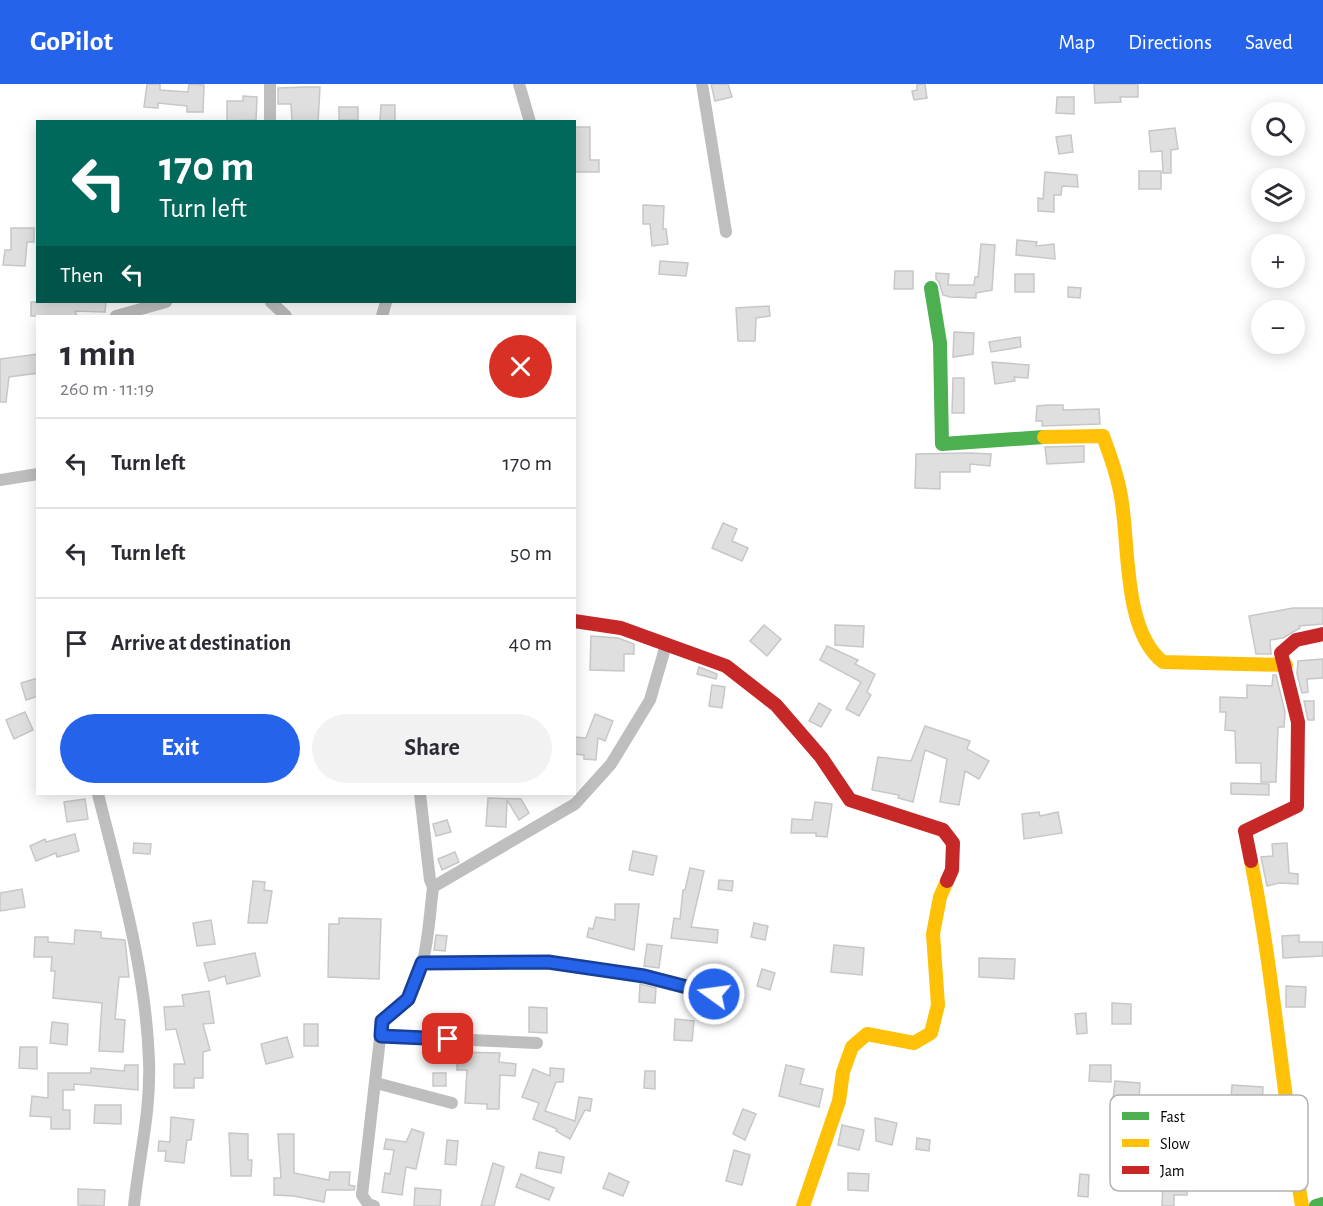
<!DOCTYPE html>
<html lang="en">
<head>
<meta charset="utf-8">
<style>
	body { margin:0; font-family:"Alegreya Sans",sans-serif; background:#f2f2f3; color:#2b2b33; height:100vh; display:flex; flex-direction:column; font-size:22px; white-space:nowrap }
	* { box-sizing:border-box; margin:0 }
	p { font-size:20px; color:#7c7c81 }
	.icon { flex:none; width:33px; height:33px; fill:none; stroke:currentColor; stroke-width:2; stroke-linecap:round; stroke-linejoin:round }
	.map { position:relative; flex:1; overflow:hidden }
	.details { position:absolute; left:36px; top:231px; width:540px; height:480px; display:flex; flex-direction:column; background:#fff; border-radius:0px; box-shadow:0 3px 15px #0003 }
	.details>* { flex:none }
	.hud { position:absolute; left:36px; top:36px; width:540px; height:183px; border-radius:0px; box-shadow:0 3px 15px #0003; background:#00695c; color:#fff; overflow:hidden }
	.buttons { position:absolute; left:1251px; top:18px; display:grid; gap:12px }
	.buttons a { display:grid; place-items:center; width:54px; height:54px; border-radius:50%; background:#fff; box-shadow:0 3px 15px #0003; font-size:30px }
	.pin { position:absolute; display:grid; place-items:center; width:51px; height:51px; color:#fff; margin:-26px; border-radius:12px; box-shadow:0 3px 9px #0006 }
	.me { position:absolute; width:66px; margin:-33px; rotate:284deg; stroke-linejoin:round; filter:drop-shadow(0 0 4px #0008) }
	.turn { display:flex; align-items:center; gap:21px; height:126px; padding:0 24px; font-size:27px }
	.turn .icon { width:78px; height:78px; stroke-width:2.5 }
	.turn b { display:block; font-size:42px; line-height:51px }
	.then { display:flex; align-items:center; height:57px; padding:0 24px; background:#0003; gap:12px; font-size:22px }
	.round { display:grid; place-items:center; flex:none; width:63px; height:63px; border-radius:32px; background:#f2f2f3 }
	.headline { display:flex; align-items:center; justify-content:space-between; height:102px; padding:0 24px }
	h1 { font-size:36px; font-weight:700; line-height:45px }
	.cta { display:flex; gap:12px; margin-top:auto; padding:12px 24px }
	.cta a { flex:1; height:69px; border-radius:36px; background:#2563eb; color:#fff; font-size:24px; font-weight:700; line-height:69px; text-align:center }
	.cta a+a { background:#f2f2f3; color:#2b2b33 }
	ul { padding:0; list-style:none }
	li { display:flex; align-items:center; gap:18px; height:90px; padding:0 24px; border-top:2px solid #e1e1e2 }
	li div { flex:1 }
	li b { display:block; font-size:22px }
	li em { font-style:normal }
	header { display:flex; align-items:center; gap:36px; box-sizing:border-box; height:84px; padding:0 30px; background:#2563eb; color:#fff }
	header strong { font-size:28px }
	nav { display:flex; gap:33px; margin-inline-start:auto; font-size:21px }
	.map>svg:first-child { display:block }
</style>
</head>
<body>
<header>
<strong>GoPilot</strong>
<nav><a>Map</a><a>Directions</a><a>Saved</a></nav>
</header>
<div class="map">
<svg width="1323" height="1122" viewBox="0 0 1323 1122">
	<rect width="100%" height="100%" fill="#fff"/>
	<g fill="#dfdfdf" stroke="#c7c7c7" stroke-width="1.5">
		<polygon points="147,0 160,0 160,6 188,8 189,0 204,1 203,28 187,28 187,22 158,19 158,24 144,23"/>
		<polygon points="711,0 728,0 732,13 715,17"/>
		<polygon points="917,0 925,0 927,14 914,16 912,7 917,6"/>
		<polygon points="1094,0 1138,0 1138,13 1120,13 1121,18 1095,19"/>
		<polygon points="305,3 320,3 318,38 292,38 291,20 278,20 278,4"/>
		<polygon points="243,12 257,13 256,36 227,37 227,17 243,17"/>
		<polygon points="1057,13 1074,13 1074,30 1056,29"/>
		<polygon points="381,21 395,21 395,37 380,37"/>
		<rect x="339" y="23" width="19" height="13"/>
		<polygon points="574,43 590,43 590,76 599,76 599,88 574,88"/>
		<polygon points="1175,44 1178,65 1171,66 1171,89 1163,89 1162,67 1151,68 1149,47"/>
		<polygon points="1071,51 1073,68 1059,70 1056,53"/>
		<rect x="1139" y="87" width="22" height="18"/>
		<polygon points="1045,88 1077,91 1078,103 1062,102 1061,111 1054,111 1054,128 1038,127 1038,114 1043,115"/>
		<polygon points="643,121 664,122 663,145 666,145 668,160 652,162 650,140 643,140"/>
		<polygon points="11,144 34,144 34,158 27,158 25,182 3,181 5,166 11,166"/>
		<polygon points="1017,156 1037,158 1036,162 1054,160 1055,175 1016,171"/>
		<polygon points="981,160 995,161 992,206 976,209 976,214 950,213 943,211 939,198 936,195 936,189 949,190 948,201 974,201 975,193 978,193"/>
		<polygon points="660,177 688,179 686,192 659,190"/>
		<polygon points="895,187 913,187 913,205 894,205"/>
		<rect x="1015" y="190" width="19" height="18"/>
		<polygon points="1068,203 1081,204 1080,214 1068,213"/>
		<polygon points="31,218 106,218 105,228 75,227 77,232 31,232"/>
		<polygon points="769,222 770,232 756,234 755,257 738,257 736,224"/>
		<polygon points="954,248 974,249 973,270 953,273"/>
		<polygon points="1020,253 1021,263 991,268 989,258"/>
		<polygon points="38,270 38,289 9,293 6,318 0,318 0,275"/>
		<polygon points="992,278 1029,281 1028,294 1014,293 1015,297 995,300"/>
		<polygon points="953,294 964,294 964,329 952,329"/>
		<polygon points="1048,321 1063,321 1063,326 1099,325 1100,340 1042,342 1042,337 1036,337 1037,322"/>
		<polygon points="1084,362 1084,378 1047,380 1045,363"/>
		<polygon points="969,369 991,370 990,382 970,380 970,388 940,388 940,405 915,404 916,370"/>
		<polygon points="723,439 737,445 732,457 748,464 742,477 712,464"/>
		<polygon points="1293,524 1323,524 1323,540 1299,542 1300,544 1283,554 1270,556 1271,570 1256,570 1249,532"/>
		<polygon points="764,541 781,555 767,572 750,557"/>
		<polygon points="835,541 864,542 863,563 835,561"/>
		<polygon points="591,552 618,554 634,560 634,570 624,570 624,587 590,586"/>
		<polygon points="827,562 858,576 855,580 875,590 867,608 871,611 859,632 846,625 861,598 820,576"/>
		<polygon points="1323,575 1323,594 1307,595 1308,608 1302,609 1297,590 1298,577"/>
		<polygon points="699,583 717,590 716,595 697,590"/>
		<polygon points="1273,591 1276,591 1285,628 1284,643 1278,643 1276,698 1261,698 1261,679 1236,679 1235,647 1225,646 1226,628 1220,628 1220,613 1247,614 1247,601 1272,602"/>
		<polygon points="38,594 38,612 26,616 21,599"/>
		<polygon points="712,601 725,603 722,624 709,622"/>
		<polygon points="1304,617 1314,617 1314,636 1308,636"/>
		<polygon points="819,619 831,626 821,643 809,637"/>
		<polygon points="25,628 33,646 14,655 6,636"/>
		<polygon points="595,630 613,637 605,657 598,654 596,676 584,675 584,671 574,670 574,653 586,654"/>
		<polygon points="925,642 970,657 967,665 989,677 979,695 965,687 959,721 940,718 947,675 925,666 913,718 898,714 899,711 872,706 878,673 911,677"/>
		<polygon points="1231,699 1269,700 1269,711 1231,710"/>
		<polygon points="488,714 521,715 529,729 519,736 507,716 506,743 486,742"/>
		<polygon points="85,715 88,735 67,738 64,718"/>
		<polygon points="815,718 832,720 827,753 816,752 816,749 791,749 792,735 812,736"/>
		<polygon points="1039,728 1040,732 1058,728 1062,749 1024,755 1022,730"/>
		<polygon points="447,736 451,748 436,752 433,740"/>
		<polygon points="75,750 79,767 57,773 56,769 36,777 30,762 45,755 46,758"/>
		<polygon points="134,759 151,760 150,770 133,769"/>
		<polygon points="1287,759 1289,789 1298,790 1298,800 1279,799 1267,802 1261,773 1273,772 1272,760"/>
		<polygon points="633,767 657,772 653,791 629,786"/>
		<polygon points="455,768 459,778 442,786 438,775"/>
		<polygon points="690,784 704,787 691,843 718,846 717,859 671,854 674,834 680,835 683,806 685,806"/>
		<polygon points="719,796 733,797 732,807 718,805"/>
		<polygon points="253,797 265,798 264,806 272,807 267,839 248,839"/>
		<polygon points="22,805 25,823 0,827 0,809"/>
		<polygon points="615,820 639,820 634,866 587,853 589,844 593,845 596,833 615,836"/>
		<polygon points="339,834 381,835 379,895 328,893 329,840 339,840"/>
		<polygon points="211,836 215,860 197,862 193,839"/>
		<polygon points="754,839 768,842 765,856 751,853"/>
		<polygon points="75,846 101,848 101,854 125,856 129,893 119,893 115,935 125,936 123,968 99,967 102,919 53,914 55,887 51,887 52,873 34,873 35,853 48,853 48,858 74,860"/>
		<polygon points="436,851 447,852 445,867 434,866"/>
		<polygon points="1299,851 1299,858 1323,858 1323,872 1283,874 1282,852"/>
		<polygon points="647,860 662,862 659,884 644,882"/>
		<polygon points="834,861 864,864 862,891 831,888"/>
		<polygon points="255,869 260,892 227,900 225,892 209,897 204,879"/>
		<polygon points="979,874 1015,875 1014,895 979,893"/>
		<polygon points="762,885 775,889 770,906 757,902"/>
		<polygon points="640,900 656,904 655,919 639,918"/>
		<polygon points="1286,902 1306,903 1305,923 1286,923"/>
		<polygon points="209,907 214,939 203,940 210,966 203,968 203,994 194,994 194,1004 174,1004 174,980 185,980 176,945 166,946 164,923 184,922 182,911"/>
		<polygon points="1112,919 1131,920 1131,940 1112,940"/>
		<polygon points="529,923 547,924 547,949 529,948"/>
		<polygon points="1086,929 1087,949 1077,950 1075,930"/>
		<polygon points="675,935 694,937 692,957 674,956"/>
		<polygon points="52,938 68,940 67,961 50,959"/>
		<rect x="304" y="940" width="14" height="22"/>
		<polygon points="287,953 293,973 266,980 261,960"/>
		<polygon points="20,963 37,963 37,985 19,984"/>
		<polygon points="457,968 500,969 499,978 516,980 515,992 500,991 499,1025 487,1025 487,1020 465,1019 467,986 457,986"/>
		<polygon points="125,981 138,981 138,1006 74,1000 74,1006 63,1006 63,1026 70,1026 70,1045 51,1045 51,1033 30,1032 32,1012 48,1014 48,989 91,989 91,984 124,987"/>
		<polygon points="786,981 804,985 800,1000 823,1005 819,1023 779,1012"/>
		<polygon points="1090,981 1111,981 1111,998 1089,997"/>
		<polygon points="550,984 564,985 563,998 556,998 545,1027 575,1037 579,1013 592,1015 590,1027 585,1026 570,1055 556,1047 557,1045 533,1035 539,1019 522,1013 533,985 550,992"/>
		<polygon points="645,987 655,987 655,1005 644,1004"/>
		<rect x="433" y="989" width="13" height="13"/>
		<polygon points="1115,997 1140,999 1139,1017 1113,1015"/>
		<polygon points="1232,1001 1263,1003 1262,1024 1237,1022 1237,1016 1231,1015"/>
		<polygon points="95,1021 121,1021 121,1040 94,1039"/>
		<polygon points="743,1025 756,1030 745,1056 733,1050"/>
		<polygon points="171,1033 194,1036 191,1056 187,1056 184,1079 165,1077 166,1067 158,1067 159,1057 170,1058"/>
		<polygon points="875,1034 897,1039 892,1061 876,1057"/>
		<polygon points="842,1041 864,1046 859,1066 838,1061"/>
		<polygon points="412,1045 424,1049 416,1085 406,1083 402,1111 382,1108 385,1089 390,1090 394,1066 384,1065 386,1055 406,1058"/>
		<polygon points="229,1049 248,1050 248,1076 252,1076 251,1092 231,1092"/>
		<polygon points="278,1050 294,1050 294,1089 329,1096 330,1088 350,1088 349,1101 355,1102 354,1106 326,1106 324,1118 294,1112 274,1111 274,1094 281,1094"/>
		<polygon points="917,1054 930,1056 929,1067 916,1065"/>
		<polygon points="447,1056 458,1057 456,1081 445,1080"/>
		<polygon points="734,1066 750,1071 742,1101 726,1097"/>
		<polygon points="539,1068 564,1073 561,1089 536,1084"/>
		<polygon points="493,1079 504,1083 494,1122 481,1122"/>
		<polygon points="609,1089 629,1098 623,1112 603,1104"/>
		<polygon points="848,1089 869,1090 868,1107 848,1106"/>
		<polygon points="521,1090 554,1104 549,1116 516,1103"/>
		<polygon points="1080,1090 1089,1091 1088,1113 1078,1112"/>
		<polygon points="1163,1096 1187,1096 1187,1111 1174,1111 1174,1122 1162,1122"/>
		<polygon points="415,1104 441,1106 440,1122 414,1122"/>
		<polygon points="78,1105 105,1106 104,1122 78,1121"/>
	</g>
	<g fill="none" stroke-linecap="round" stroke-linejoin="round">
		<g stroke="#bebebe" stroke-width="12">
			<polyline points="270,0 270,38"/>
			<polyline points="519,0 530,38"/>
			<polyline points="702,0 726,148"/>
			<polyline points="271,218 286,232"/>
			<polyline points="116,232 166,218"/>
			<polyline points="382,232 386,218"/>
			<polyline points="0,396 38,390"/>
			<path d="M98 710C120 798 146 886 149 977 151 1027 139 1073 134 1122"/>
			<polyline points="433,803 575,720 611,680 650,616 666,561"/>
			<polyline points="422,879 548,878 644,892 714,910"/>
			<polyline points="381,952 537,959"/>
			<polyline points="376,999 452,1019"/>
			<path d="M374 1122 368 1120 362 1111 382 937C390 930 401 925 407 916 427 889 429 836 433 803L430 796 420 710"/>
		</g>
		<g stroke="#4caf50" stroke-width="14">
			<polyline points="931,204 940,259 942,360 1044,353"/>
			<polyline points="1316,1122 1323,1120"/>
		</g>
		<g stroke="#ffc107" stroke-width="14">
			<path d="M1044 353 1103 352C1111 374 1119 396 1122 419 1129 465 1124 548 1163 578L1286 581"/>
			<path d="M1251 777C1274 891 1282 1007 1302 1122"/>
			<polyline points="803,1122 839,1017 843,988 852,963 867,950 914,959 931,949 938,921 933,850 940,813 947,797"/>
		</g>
		<g stroke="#c62828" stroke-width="14">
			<polyline points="574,537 621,544 726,582 776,621 821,673 850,716 943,746 953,759 952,786 947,797"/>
			<polyline points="1251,777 1245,747 1297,722 1298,638 1281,569 1296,556 1323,550"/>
		</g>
	</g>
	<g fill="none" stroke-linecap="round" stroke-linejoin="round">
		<g stroke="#184099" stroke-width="15">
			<polyline id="route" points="448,955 381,952 382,937 408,915 422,879 548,878 644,892 714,910"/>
		</g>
		<use href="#route" stroke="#2563eb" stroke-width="10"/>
	</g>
	<rect x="1110" y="1011" width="198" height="96" rx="9" fill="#fff" stroke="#b2b2b2" stroke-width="1.5"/>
	<rect x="1122" y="1028" width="27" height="8" fill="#4caf50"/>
	<rect x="1122" y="1055" width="27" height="8" fill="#ffc107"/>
	<rect x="1122" y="1082" width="27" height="8" fill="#c62828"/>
	<g font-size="16" fill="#000">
		<text x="1160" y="1038">Fast</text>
		<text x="1160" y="1065">Slow</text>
		<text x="1160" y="1092">Jam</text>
	</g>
</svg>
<div class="buttons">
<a><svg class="icon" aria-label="search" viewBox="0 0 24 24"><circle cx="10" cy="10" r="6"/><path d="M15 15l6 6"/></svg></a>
<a><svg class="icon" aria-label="layers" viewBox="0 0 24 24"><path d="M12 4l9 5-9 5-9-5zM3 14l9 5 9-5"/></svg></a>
<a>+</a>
<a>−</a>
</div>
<div class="pin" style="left:448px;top:955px;background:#d93025"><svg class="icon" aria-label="arrive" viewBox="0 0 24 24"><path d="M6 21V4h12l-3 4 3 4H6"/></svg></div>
<svg class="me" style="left:714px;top:910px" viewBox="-20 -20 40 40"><circle r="17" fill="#2563eb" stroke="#fff" stroke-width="3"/><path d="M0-11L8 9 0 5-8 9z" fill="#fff"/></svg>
<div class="hud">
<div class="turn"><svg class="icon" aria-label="left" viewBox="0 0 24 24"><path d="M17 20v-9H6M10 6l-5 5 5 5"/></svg><div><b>170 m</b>Turn left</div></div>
<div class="then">Then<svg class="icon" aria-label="left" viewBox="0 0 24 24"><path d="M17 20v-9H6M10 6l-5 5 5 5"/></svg></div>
</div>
<section class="details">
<div class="headline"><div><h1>1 min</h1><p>260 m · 11:19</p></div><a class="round" style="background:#d93025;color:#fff"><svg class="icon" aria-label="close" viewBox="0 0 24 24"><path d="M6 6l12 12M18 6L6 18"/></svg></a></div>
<ul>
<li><svg class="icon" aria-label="left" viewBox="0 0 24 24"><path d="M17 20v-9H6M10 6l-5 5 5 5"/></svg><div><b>Turn left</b></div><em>170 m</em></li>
<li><svg class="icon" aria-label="left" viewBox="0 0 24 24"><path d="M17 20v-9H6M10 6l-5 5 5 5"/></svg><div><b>Turn left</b></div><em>50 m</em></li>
<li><svg class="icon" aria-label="arrive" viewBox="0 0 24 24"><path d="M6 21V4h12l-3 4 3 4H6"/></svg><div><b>Arrive at destination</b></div><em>40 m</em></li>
</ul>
<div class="cta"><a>Exit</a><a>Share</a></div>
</section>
</div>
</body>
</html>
